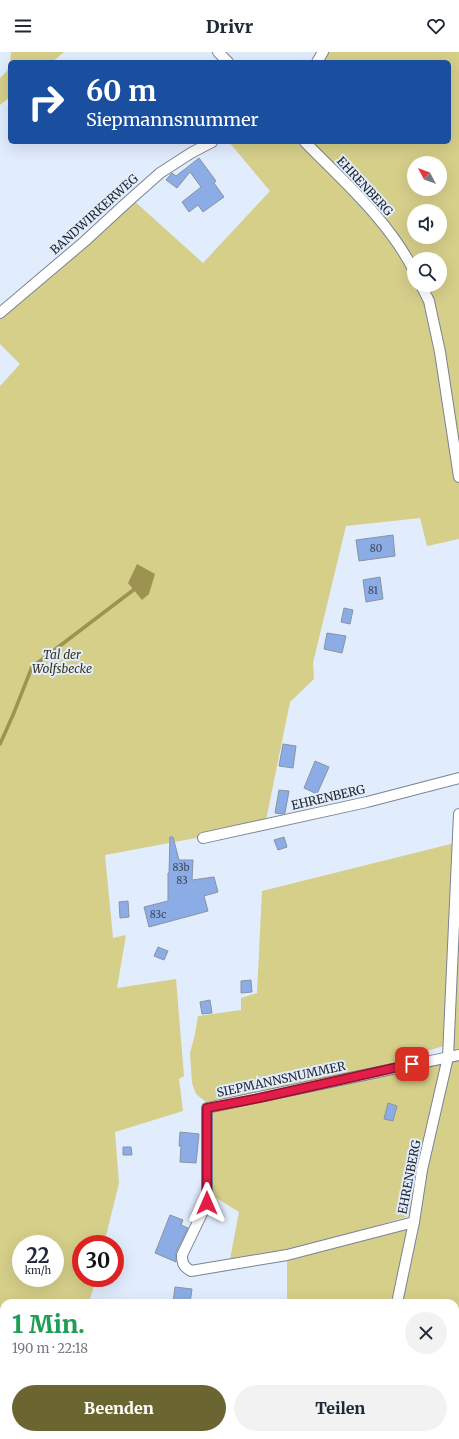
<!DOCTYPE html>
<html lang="de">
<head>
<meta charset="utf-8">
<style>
	body { margin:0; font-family:Merriweather,serif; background:#f2f2f3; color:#1f2937; height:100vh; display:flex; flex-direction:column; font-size:15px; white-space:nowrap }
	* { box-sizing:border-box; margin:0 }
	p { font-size:13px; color:#747a83 }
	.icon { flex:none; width:22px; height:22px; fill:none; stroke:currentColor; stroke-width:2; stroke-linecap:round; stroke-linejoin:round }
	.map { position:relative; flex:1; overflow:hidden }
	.side { position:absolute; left:0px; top:1247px; width:459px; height:140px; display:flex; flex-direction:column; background:#fff; border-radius:12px 12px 0 0; box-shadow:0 4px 16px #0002 }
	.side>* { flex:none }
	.guide { position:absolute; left:8px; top:8px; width:443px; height:84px; border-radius:6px; box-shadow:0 4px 16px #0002; background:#1a4fa0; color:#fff; overflow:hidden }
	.needle { width:26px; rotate:311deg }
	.fabs { position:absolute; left:407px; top:104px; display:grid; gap:8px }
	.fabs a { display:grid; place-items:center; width:40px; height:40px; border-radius:50%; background:#fff; box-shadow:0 4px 16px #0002; font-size:20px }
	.speed { position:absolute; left:12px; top:1183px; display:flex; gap:8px; font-size:20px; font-weight:700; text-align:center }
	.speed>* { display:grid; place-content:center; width:52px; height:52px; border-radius:50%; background:#fff; box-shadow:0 4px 16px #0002; line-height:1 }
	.speed small { font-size:10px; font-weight:400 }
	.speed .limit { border:6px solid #d22; background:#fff; color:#111 }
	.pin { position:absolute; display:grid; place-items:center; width:34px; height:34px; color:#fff; margin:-17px; border-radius:8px; box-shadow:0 2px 6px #0006 }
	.me { position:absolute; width:44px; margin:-22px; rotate:0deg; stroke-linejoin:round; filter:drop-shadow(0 0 3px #0008) }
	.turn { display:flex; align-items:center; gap:14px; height:84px; padding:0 12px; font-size:18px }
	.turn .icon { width:52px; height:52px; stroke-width:2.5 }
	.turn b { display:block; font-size:28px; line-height:34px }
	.round { display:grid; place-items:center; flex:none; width:42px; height:42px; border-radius:21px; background:#f2f2f3 }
	.headline { display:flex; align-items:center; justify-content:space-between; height:68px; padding:0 12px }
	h1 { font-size:24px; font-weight:800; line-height:30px; color:#1e9e55 }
	.primary-button { display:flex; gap:8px; margin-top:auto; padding:8px 12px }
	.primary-button a { flex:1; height:46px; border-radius:24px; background:#6a6531; color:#fff; font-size:16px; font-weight:800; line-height:46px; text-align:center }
	.primary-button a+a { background:#f2f2f3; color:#1f2937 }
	header { display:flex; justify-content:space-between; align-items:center; height:52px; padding:0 12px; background:#fff; font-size:18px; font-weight:800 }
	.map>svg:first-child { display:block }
</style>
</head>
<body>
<header><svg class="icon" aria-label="menu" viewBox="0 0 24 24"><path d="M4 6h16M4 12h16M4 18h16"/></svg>Drivr<svg class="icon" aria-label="heart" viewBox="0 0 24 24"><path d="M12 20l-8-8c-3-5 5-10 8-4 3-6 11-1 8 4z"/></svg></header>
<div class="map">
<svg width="459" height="1387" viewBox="0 0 459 1387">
	<rect width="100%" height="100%" fill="#e1ecfd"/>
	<g fill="#d6cf8a" fill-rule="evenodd">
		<polygon points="11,0 64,0 52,10 10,10"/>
		<path d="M319 0H459V487L427 494 420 466 346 474 313 611 314 627 290 650 265 773 105 803 113 886 126 883 117 936 176 927 184 1024 179 1027 183 1059 115 1080 119 1131 104 1192H81V1226H96L89 1251H4V1383H171L170 1387H0V334L20 312 0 292V263L132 147 203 211 270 139 229 90H449V10H311ZM414 111H440V137H414ZM414 159H440V185H414ZM414 207H440V233H414ZM21 1192H55V1226H21Z"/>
		<polygon points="10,11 10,45 0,53 0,26 7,19"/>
		<polygon points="459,789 459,1387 380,1387 378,1385 373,1383 455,1383 455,1251 287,1251 287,1201 416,1165 449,1003"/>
		<polygon points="455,791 447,993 420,1001 420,1008 442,1011 412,1159 406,1165 287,1200 230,1207 239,1160 213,1144 210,1058 262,1048 258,1023 256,1024 256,1044 206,1050 196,1042 192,1031 190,1001 195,982 198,964 241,958 241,946 257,941 262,839"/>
		<polygon points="264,1383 371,1383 370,1387 264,1387"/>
	</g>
	<polygon fill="#9b934f" points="137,512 155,522 149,542 142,548 128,531"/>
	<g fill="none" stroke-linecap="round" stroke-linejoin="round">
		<polyline stroke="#9b934f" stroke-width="3.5" points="0,692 13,663 32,615 136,536"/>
	</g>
	<g fill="#8bace5" stroke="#8a93a3">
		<polygon points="199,106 216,129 214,131 224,145 203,160 198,153 189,160 182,150 201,135 190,120 177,136 166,128 171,122 172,121 176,124"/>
		<polygon points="393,483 395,504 359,509 356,488"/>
		<polygon points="380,525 383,547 366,550 363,528"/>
		<polygon points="344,556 353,558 350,572 341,570"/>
		<polygon points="327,581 346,584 342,601 324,597"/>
		<polygon points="283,692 296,694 293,716 279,714"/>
		<polygon points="315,709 329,715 317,742 304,736"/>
		<polygon points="279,738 289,739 285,761 282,762 275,761"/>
		<polygon points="170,785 173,785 179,808 193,808 192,828 214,825 218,840 204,844 208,859 149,875 144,855 168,849 168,821 169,821"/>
		<polygon points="284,785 287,795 278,798 274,788"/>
		<polygon points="128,849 129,865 120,866 119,850"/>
		<polygon points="158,895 168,899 164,908 154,904"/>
		<polygon points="251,928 252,940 241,941 241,929"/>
		<polygon points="210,948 212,961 202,962 200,950"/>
		<polygon points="388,1051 397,1054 393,1069 384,1067"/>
		<polygon points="180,1080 199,1082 196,1111 180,1110 181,1094 179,1094"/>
		<polygon points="123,1095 131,1095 132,1103 123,1103"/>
		<polygon points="170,1163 183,1168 181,1173 188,1176 176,1200 176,1210 155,1201"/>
		<polygon points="175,1235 192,1237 190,1251 173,1251"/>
	</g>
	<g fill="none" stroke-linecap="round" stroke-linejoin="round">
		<g stroke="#7a8393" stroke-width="12">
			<g id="street">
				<polyline points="218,0 228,10"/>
				<polyline points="317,10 323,0"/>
				<path d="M305 90C344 130 389 169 414 219"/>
				<polyline points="421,233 429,249 440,300 459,425"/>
				<polyline points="0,261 85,189 124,153 160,121 191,101 212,90"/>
				<polyline points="203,786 367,750 459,726"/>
				<path d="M414 1170 287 1203 191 1219C184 1215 182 1212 182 1203L207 1151V1056L459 1003"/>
				<polyline points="397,1251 414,1170 422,1118 448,1005 459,762"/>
				<polyline points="374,1387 374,1383"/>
			</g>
		</g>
		<use href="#street" stroke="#fff" stroke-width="10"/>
	</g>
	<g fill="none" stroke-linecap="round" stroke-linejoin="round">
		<g stroke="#92132f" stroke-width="10">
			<polyline id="route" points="207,1151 207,1056 259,1046 412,1012"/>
		</g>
		<use href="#route" stroke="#e11d48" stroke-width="7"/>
	</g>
	<g text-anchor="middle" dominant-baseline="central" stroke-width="4" stroke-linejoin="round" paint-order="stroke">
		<g font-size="10" fill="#3c475a">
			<text x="376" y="496">80</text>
			<text x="373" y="538">81</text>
			<text x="181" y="815">83b</text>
			<text x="182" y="828">83</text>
			<text x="158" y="862">83c</text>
		</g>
		<g font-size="12" fill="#22252c" stroke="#e1ecfd">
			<text transform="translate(365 134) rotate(47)">EHRENBERG</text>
			<text transform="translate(94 162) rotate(-42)">BANDWIRKERWEG</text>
			<text transform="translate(328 745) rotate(-13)">EHRENBERG</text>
			<text transform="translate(281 1027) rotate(-12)">SIEPMANNSNUMMER</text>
			<text transform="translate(409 1125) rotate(-79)">EHRENBERG</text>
		</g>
		<g font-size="12" font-style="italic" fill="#393617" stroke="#e1ecfd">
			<text x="62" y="602">Tal der<tspan x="62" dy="14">Wolfsbecke</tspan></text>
		</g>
	</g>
</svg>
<div class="fabs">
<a><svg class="needle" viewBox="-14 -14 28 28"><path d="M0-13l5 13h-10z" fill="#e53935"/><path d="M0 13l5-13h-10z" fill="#747a83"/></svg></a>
<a><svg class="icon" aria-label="sound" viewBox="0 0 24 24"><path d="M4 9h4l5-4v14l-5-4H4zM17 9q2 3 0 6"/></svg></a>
<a><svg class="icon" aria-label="search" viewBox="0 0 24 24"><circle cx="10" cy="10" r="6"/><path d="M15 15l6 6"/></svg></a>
</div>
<div class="speed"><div>22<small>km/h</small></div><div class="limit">30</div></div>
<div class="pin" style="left:412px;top:1012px;background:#d93025"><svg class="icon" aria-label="arrive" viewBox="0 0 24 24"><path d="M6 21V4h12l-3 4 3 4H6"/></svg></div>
<svg class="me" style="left:207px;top:1151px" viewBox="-20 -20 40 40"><path d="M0-17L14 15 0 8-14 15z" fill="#e11d48" stroke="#fff" stroke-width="4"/></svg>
<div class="guide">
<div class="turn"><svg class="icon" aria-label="right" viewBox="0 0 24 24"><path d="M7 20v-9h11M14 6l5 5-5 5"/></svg><div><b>60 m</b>Siepmannsnummer</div></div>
</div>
<section class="side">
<div class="headline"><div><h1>1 Min.</h1><p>190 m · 22:18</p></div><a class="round"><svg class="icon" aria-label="close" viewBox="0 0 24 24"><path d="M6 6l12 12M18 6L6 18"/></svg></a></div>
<div class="primary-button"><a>Beenden</a><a>Teilen</a></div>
</section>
</div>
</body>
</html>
